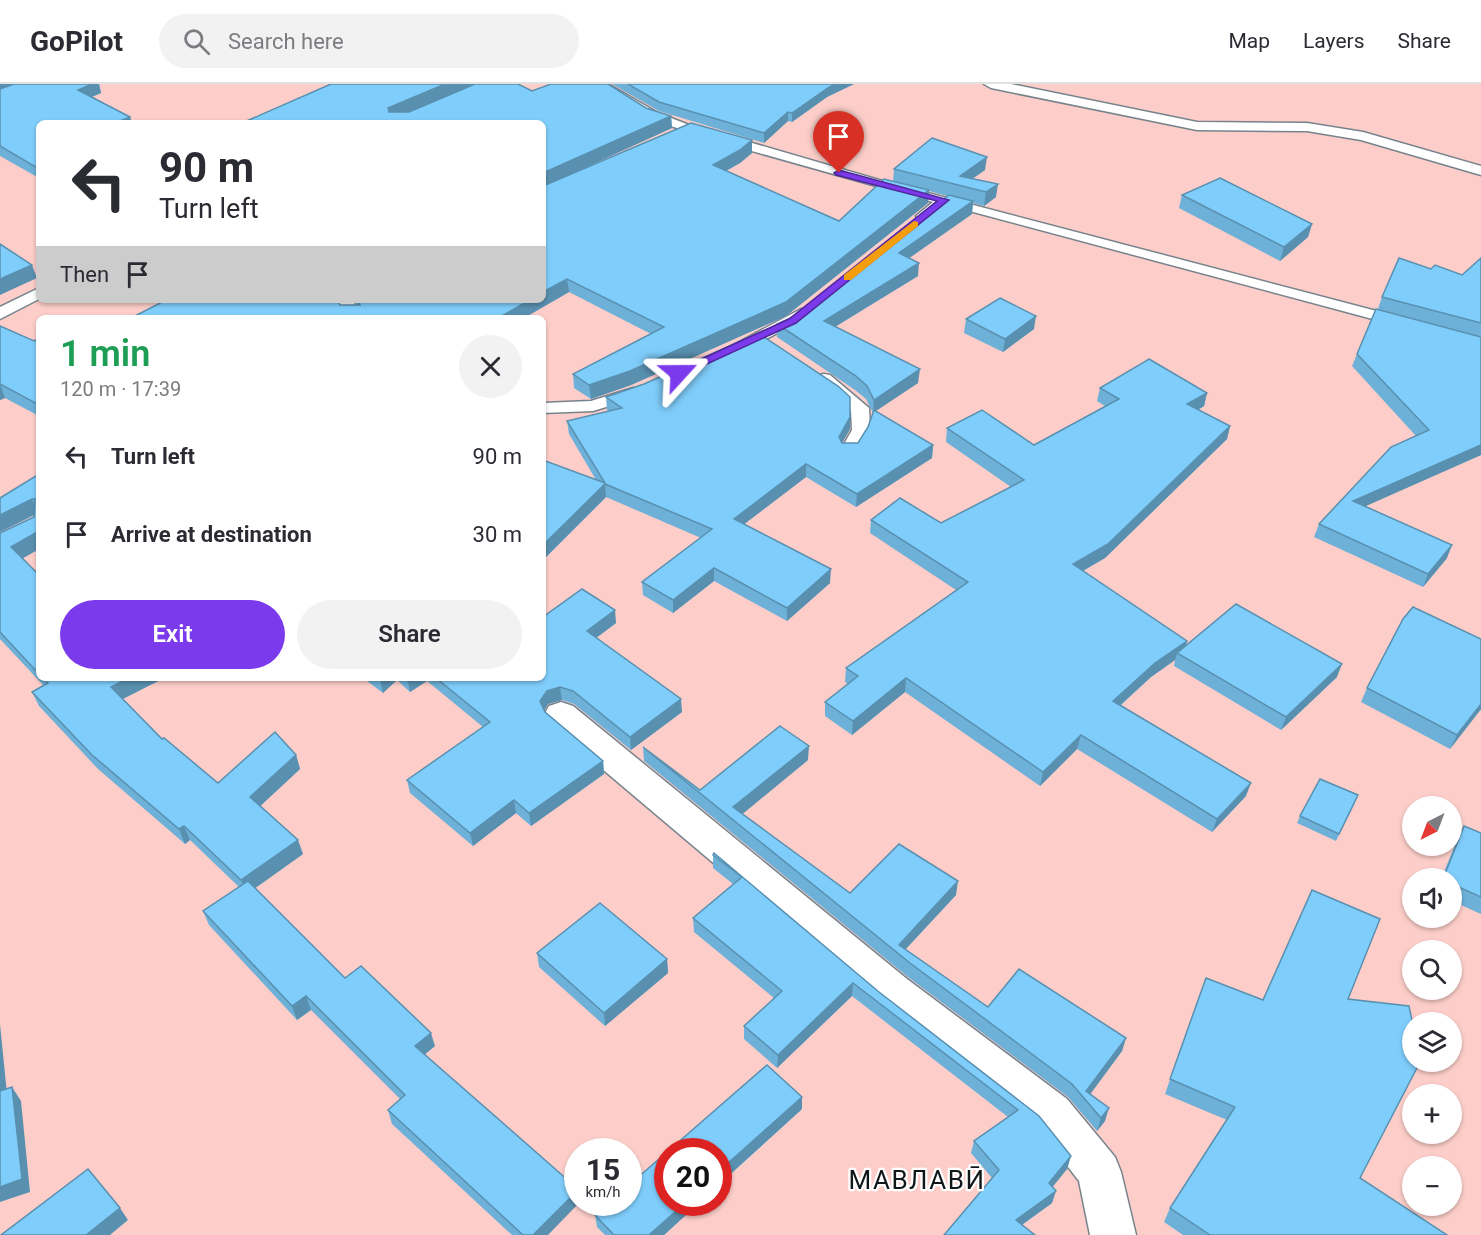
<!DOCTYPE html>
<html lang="en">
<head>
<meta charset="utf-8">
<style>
	body { margin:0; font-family:Roboto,sans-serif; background:#f2f2f3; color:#2b2b33; height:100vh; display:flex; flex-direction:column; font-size:22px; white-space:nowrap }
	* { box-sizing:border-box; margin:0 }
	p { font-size:20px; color:#7c7c81 }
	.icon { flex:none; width:33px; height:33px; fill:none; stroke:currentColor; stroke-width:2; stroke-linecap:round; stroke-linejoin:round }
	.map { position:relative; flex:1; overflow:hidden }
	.sheet { position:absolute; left:36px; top:231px; width:510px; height:366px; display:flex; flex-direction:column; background:#fff; border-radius:9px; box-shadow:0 2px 4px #0004 }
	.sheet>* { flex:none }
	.hud { position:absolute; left:36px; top:36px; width:510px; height:183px; border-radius:9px; box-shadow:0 2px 4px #0004; background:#fff; color:#2b2b33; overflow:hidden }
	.needle { width:39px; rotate:222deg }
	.tools { position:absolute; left:1402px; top:712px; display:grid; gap:12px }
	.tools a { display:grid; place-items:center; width:60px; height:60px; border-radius:50%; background:#fff; box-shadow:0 2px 4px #0004; font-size:30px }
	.speed { position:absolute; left:564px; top:1054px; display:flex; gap:12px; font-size:30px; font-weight:700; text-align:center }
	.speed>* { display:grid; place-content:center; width:78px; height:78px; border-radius:50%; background:#fff; box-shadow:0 2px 4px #0004; line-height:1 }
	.speed small { font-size:15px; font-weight:400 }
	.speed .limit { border:9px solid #d22; background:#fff; color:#111 }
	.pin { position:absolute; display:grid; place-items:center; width:51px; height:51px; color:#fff; margin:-62px -26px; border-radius:50% 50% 50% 0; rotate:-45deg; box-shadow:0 0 6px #0007 }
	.pin .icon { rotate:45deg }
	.me { position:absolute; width:66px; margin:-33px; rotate:66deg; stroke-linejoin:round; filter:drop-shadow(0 0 4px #0008) }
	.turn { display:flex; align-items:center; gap:21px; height:126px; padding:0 24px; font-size:27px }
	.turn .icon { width:78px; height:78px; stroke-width:2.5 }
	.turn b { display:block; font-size:42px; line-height:51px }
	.then { display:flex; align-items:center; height:57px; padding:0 24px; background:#0003; gap:12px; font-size:22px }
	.round { display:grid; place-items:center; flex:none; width:63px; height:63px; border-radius:32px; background:#f2f2f3 }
	.head { display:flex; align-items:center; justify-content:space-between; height:102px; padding:0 24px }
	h1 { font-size:36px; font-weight:600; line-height:45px; color:#1e9e55 }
	.action { display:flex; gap:12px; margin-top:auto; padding:12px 24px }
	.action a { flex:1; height:69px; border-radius:36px; background:#7c3aed; color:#fff; font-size:24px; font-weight:600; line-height:69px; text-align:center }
	.action a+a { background:#f2f2f3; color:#2b2b33 }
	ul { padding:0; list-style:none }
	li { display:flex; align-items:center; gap:18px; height:78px; padding:0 24px }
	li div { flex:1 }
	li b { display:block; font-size:22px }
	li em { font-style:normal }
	header { display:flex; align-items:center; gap:36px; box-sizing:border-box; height:84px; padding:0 30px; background:#fff; border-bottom:2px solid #e1e1e2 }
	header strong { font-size:28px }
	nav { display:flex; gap:33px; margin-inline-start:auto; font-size:21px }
	.search { width:420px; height:54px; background:#f2f2f3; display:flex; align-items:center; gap:15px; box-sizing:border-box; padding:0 21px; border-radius:33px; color:#7c7c81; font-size:22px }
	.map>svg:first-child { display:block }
</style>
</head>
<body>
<header>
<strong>GoPilot</strong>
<div class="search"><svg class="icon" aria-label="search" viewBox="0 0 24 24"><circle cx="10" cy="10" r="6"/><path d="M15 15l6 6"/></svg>Search here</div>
<nav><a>Map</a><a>Layers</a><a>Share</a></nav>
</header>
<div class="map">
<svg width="1481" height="1151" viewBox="0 0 1481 1151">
	<rect width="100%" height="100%" fill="#f9fcfe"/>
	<path fill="#fdcec9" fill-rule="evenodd" d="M0 0H1481V1151H0ZM39 39H543V216H39ZM39 234H543V594H39ZM1413 723H1452V762H1413ZM1413 795H1452V834H1413ZM1413 867H1452V906H1413ZM1413 939H1452V978H1413ZM1413 1011H1452V1050H1413ZM578 1068H628V1119H578ZM668 1068H718V1119H668ZM1413 1083H1452V1122H1413Z"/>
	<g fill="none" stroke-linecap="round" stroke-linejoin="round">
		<g stroke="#76838c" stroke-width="3">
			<g id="service">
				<polygon points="591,0 608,0 658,29 697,44 690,48 648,35"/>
				<polygon points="984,0 1011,0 1197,38 1307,39 1363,48 1481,82 1481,91 1361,56 1307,47 1197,46 991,4"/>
				<polygon points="725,51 886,98 1407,235 1409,238 1401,243 1395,241 947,121 929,135 919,135 916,132 933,118 720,58 718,55"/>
				<polygon points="39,204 39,215 0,235 0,223"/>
				<polygon points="337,216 353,216 361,234 345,234"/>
				<polygon points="801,225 807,227 809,230 807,233 742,268 736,269 728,264"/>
				<polygon points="824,290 830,291 869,324 870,346 855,371 843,371 840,367 852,346 851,326 818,299 815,295 818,291"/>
				<polygon points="633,304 639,305 642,309 639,313 593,327 543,329 543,319 591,317"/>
			</g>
		</g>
		<g stroke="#76838c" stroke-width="3">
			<polygon id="minor" points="561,618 573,622 907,895 1067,1015 1115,1073 1121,1088 1136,1151 1090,1151 1079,1097 1037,1043 879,919 549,640 544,631 549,622"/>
		</g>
		<use href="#service" fill="#fff" fill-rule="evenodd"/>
		<use href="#minor" fill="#fff" fill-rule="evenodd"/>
	</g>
	<g fill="#6db0d8">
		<polygon points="0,0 99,0 101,9 92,13 130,33 132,39 39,39 39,94 0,72"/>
		<polygon points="612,0 854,0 827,13 792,38 788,37 764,59 659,27"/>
		<polygon points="532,7 646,24 671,32 672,44 559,95 752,69 740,79 726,87 839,137 893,97 894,85 985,86 973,94 996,113 984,122 973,119 972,130 909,174 918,192 835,243 918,299 875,327 933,361 932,374 856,423 806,393 744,440 830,499 787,537 714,497 673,529 643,511 642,498 701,454 606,413 543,476 543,376 596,396 569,350 567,337 609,327 607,326 606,313 850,333 850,345 842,359 858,359 868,343 873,329 866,315 855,306 777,253 777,240 801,229 947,112 929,107 928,119 786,232 631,301 591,315 574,304 573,290 651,250 569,208 524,234 340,221 356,221 354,216 543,216"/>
		<polygon points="1182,111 1312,140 1308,153 1280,177 1179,124"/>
		<polygon points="1481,174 1481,253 1378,225 1382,213 1431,185 1462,191"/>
		<polygon points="966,235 1034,245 1003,268 964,249"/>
		<polygon points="0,242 34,257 39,254 39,332 5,314 0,316"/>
		<polygon points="1357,270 1481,371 1365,422 1447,474 1423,503 1314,453 1319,440 1416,352 1352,282"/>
		<polygon points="1100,304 1207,309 1204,322 1198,326 1230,342 1227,355 1105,474 1083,487 1187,557 1186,562 1337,593 1281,646 1174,582 1175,576 1151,593 1120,622 1246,712 1212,748 1077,665 1040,702 905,608 852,651 825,632 825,618 848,600 845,598 846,584 956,506 870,449 871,436 941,439 1011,403 946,358 947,344 1034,361 1105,322 1097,317"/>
		<polygon points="39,390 39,465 23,474 39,491 39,594 164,594 122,615 162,655 218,699 296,671 300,685 260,722 303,770 255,804 345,894 435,962 425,970 548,1151 512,1151 392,1040 388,1026 400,1015 311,926 297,936 209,841 203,827 239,803 190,756 185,760 98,685 39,622 32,608 44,602 0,555 0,449 34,433 34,431 0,448"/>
		<polygon points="543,533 616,539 596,554 682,628 631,666 574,620 562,616 548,620 544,626 545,628 603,677 604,690 531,742 516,729 473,762 410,709 407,696 483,643 427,597 410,608 397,596 383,609 363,594 543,594"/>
		<polygon points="1367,604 1481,625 1450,665 1361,618"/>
		<polygon points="643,663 700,706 808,676 742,730 850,809 956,811 906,865 988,923 1126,954 1122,967 1090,1010 1105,1037 1097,1047 1068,1013 908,893 644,677"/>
		<polygon points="1355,719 1336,757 1297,739 1300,732"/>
		<polygon points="1464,742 1481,749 1481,830 1452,817 1452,795 1441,795 1457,756"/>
		<polygon points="714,769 879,908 1039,1032 1071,1072 1067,1085 1053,1102 1052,1119 1022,1141 944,1151 992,1094 971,1069 974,1057 1008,1033 852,912 777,984 744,955 744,942 774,914 694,848 693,834 733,800 713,784 713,771"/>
		<polygon points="537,869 667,875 668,889 605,942 539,883"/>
		<polygon points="1200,909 1263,916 1348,915 1360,1094 1447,1151 1183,1151 1164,1138 1170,1124 1227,1036 1165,1010"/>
		<polygon points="802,1025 664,1151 605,1151 597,1143 595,1131"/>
	</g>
	<g fill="#5990b0">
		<polygon points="0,0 18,0 0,6"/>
		<polygon points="92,0 99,0 101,9 81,17 78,6"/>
		<polygon points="445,0 475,0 390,37 388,24"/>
		<polygon points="835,0 854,0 827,13 792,38 792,29 828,4"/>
		<polygon points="788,28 788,37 764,59 764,49"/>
		<polygon points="671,32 672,44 543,103 543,89"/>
		<polygon points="130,33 132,39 115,39"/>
		<polygon points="752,56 752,69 740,79 713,94 713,81"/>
		<polygon points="987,73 985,86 962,102 960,92"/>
		<polygon points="998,100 996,113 984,122 986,108"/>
		<polygon points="929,106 928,119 786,232 631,301 591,315 589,301"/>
		<polygon points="973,117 972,130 898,182 899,169"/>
		<polygon points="1312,140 1308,153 1280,177 1284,163"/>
		<polygon points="919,179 918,192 823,250 824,237"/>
		<polygon points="32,181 37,194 0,211 0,195"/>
		<polygon points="567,195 569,208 524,234 498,234 530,216 543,216 543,208"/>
		<polygon points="1036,232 1034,245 1003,268 1005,255"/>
		<polygon points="920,285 918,299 873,329 874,316"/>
		<polygon points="0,300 5,314 0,316"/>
		<polygon points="1207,309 1204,322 1184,334 1187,320"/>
		<polygon points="850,333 850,345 838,366 839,353"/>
		<polygon points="1230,342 1227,355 1105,474 1070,494 1073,480"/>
		<polygon points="933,361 932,374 856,423 857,410"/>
		<polygon points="1481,361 1481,371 1348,430 1353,417"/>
		<polygon points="806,380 806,393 734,448 734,435"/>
		<polygon points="605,400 606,413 543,476 543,461"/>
		<polygon points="32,415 38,429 0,448 0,431"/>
		<polygon points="39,447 39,465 18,477 11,463"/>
		<polygon points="1452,461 1447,474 1423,503 1428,490"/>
		<polygon points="714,484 714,497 673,529 673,516"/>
		<polygon points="831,485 830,499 787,537 787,524"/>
		<polygon points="615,526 616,539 588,560 587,547"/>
		<polygon points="1187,557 1183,571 1177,569 1175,576 1151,593 1109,631 1113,617 1155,579"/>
		<polygon points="1342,580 1337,593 1281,646 1286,633"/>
		<polygon points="129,594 164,594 117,618 111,603"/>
		<polygon points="382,594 396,594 397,596 383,609 380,596"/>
		<polygon points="407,594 426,594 427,597 410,608"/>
		<polygon points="906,594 905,608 852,651 853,637"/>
		<polygon points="560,603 562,616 548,620 542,630 540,617 547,607"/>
		<polygon points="681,615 682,628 631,666 630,653"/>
		<polygon points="1481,620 1481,625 1450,665 1457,651"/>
		<polygon points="1081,651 1077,665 1040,702 1043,688"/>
		<polygon points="809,662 808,676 734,737 733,723"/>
		<polygon points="296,671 300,685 255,727 250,713"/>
		<polygon points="603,677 604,690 531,742 529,729"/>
		<polygon points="1251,699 1246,712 1212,748 1217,735"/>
		<polygon points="514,716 516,729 473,762 470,749"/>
		<polygon points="184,742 190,756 185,760 179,745"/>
		<polygon points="298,756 303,770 247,810 241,796"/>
		<polygon points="958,797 956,811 900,871 899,861"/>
		<polygon points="667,875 668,889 605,942 604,929"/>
		<polygon points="853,899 852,912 777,984 778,971"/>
		<polygon points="306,912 311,926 297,936 292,922"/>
		<polygon points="0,940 8,1020 0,1009"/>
		<polygon points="431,949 435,962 419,975 415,962"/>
		<polygon points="1126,954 1122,967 1086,1016 1086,1007"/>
		<polygon points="12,1003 21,1017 30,1108 0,1118 0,1103"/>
		<polygon points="802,1013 802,1025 718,1101 718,1088"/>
		<polygon points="1109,1024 1105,1037 1097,1047 1101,1034"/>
		<polygon points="1071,1072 1067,1085 1046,1111 1049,1099"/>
		<polygon points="578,1106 578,1119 579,1119 548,1151 533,1151"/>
		<polygon points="1056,1107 1052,1119 1012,1148 1016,1136"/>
		<polygon points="685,1119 699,1119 664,1151 649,1151"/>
		<polygon points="120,1124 128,1136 110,1151 86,1151"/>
	</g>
	<g fill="#7fcdfb" stroke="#5990b0" stroke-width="1.5">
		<polygon points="14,0 92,0 78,6 130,33 115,39 39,39 39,85 0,62 0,5"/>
		<polygon points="331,0 445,0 388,24 389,28 409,28 475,0 518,0 532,7 551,0 608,0 646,24 671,32 543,89 543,39 242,39"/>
		<polygon points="628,0 835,0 828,4 792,29 788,28 764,49 659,18"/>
		<polygon points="691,39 752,56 740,66 713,81 839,137 884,95 929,106 786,218 630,287 589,301 573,290 664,243 567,195 543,208 543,102"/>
		<polygon points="932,54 987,73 960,92 998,100 986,108 894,85"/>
		<polygon points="1220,94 1312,140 1284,163 1182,111"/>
		<polygon points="949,111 973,117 899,169 919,179 824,237 920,285 874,316 867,302 856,292 777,240 801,229"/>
		<polygon points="0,160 32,181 0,195"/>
		<polygon points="1399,174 1431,185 1435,181 1462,191 1481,174 1481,239 1382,213"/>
		<polygon points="1000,214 1036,232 1005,255 966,235"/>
		<polygon points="166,216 338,216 340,221 360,221 358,216 530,216 498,234 131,234"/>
		<polygon points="1376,225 1481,253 1481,361 1353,417 1452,461 1428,490 1319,440 1391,363 1429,346 1357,270"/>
		<polygon points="0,242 34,257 39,254 39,321 0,300"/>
		<polygon points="758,249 838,302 850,313 850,333 839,353 842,359 858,359 868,343 874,326 933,361 857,410 806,380 734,435 831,485 787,524 714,484 673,516 642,498 712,445 605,400 543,461 543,376 605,399 567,337 622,324 606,313 644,300"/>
		<polygon points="1149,275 1207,309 1187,320 1230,342 1108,460 1073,480 1187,557 1155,579 1113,617 1251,699 1217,735 1081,651 1043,688 906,594 853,637 825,618 858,592 846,584 968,498 871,436 900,414 941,439 1024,396 947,344 982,326 1034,361 1119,315 1100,304"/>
		<polygon points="39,390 39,447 11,463 39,491 39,590 0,548 0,449 34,433 35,415 32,415 0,431 0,414"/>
		<polygon points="582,505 615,526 587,547 681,615 630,653 573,607 560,603 547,607 540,617 545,628 603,677 529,729 514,716 470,749 407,696 490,638 436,594 543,594 543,533"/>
		<polygon points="1236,520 1342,580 1286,633 1177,569"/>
		<polygon points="1413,523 1481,555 1481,620 1457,651 1367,604 1403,535"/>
		<polygon points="43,594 129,594 111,603 162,655 164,654 218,699 275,648 296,671 250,713 298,756 241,796 184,742 179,745 92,671 32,608 48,599"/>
		<polygon points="780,642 809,662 733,723 850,809 899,760 958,797 899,861 988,923 1019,885 1126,954 1086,1007 1109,1024 1101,1034 1072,1000 910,879 643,663 700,706"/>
		<polygon points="1320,695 1358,711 1339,750 1300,732"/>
		<polygon points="1464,742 1481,749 1481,813 1452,800 1452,795 1443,795"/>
		<polygon points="714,769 879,908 1039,1032 1071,1072 1049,1099 1056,1107 1016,1136 1035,1151 944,1151 999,1086 974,1057 1018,1026 853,899 778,971 744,942 782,907 693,834 742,793 713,771"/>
		<polygon points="248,797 345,894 361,882 431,949 415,962 578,1105 578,1106 533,1151 523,1151 388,1026 405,1011 306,912 292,922 203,827"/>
		<polygon points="1312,806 1380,835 1348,915 1409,922 1413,941 1413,978 1420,978 1360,1094 1447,1151 1210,1151 1170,1124 1235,1023 1170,995 1206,894 1263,916"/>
		<polygon points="600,819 667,875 604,929 537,869"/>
		<polygon points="767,981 802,1013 718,1088 718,1068 668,1068 668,1119 685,1119 649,1151 614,1151 595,1131 609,1119 628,1119 628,1102"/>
		<polygon points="12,1003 22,1095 0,1103 0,1007"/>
		<polygon points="88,1085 120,1124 86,1151 1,1151"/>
	</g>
	<polygon fill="#7c3aed" stroke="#51269a" stroke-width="1.5" points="839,86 949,116 796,239 683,291 675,291 675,287 789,235 937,117 836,91 834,89"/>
	<polygon fill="#f59e0b" points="914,137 918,138 918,142 851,196 844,196 844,191"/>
	<g text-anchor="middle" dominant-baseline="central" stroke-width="4.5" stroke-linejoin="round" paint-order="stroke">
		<g font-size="26" letter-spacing="1.5" fill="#111619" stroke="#fff">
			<text x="917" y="1096">МАВЛАВӢ</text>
		</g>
	</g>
</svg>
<div class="tools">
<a><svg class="needle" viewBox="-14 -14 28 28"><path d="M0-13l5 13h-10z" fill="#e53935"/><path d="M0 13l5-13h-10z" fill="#7c7c81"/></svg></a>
<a><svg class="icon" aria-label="sound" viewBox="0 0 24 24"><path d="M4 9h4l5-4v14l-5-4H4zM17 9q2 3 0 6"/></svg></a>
<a><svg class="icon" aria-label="search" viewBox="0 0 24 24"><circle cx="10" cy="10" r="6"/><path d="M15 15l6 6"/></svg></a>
<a><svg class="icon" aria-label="layers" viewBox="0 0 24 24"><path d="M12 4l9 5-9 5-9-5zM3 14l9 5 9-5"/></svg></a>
<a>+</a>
<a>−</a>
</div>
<div class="speed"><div>15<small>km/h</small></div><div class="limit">20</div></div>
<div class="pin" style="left:839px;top:89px;background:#d93025"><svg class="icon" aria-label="arrive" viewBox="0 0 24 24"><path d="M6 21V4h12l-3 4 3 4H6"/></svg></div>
<svg class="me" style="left:679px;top:289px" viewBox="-20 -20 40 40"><path d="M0-17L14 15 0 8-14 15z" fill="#7c3aed" stroke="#fff" stroke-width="4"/></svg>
<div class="hud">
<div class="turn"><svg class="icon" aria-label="left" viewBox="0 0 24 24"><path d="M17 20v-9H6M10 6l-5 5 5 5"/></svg><div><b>90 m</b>Turn left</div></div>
<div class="then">Then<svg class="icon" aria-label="arrive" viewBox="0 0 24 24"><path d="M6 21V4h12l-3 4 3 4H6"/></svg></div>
</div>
<section class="sheet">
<div class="head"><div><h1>1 min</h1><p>120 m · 17:39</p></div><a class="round"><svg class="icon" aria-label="close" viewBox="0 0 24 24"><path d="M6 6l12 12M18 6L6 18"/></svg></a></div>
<ul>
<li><svg class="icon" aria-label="left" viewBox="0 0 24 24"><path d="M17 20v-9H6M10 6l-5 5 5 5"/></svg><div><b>Turn left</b></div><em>90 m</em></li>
<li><svg class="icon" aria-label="arrive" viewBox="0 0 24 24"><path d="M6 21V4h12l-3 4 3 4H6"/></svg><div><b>Arrive at destination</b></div><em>30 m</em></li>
</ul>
<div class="action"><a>Exit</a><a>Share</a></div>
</section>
</div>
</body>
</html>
